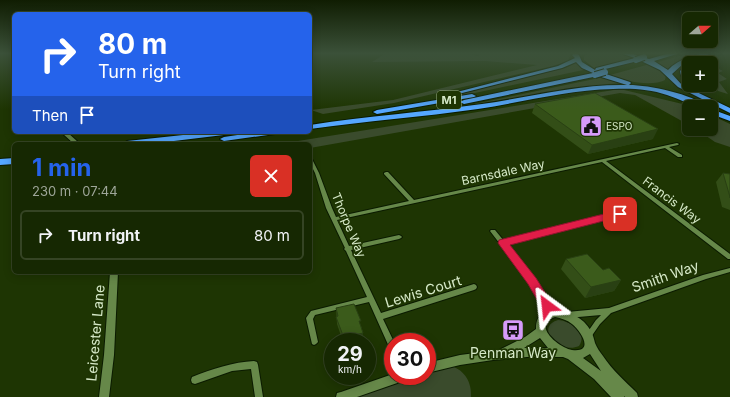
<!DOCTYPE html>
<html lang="en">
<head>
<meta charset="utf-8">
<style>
	body { margin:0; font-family:Inter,sans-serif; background:#233411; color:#f1f3f6; height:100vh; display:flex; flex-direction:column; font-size:15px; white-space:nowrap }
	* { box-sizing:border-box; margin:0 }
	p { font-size:13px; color:#9ea699 }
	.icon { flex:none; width:22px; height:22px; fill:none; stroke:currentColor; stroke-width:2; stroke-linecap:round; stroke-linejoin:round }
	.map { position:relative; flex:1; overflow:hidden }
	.drawer { position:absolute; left:12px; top:142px; width:300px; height:132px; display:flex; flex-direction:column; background:#162802; border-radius:6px; box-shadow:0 2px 10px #0003,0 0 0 1px #354424 }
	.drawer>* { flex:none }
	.top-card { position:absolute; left:12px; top:12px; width:300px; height:122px; border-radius:6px; box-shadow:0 2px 10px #0003,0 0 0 1px #354424; background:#2563eb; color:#fff; overflow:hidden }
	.needle { width:26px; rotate:70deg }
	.buttons { position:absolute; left:682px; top:12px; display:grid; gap:8px }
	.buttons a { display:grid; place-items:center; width:36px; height:36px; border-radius:6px; background:#162802; box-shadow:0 2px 10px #0003,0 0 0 1px #354424; font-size:20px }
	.speed { position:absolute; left:324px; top:333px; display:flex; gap:8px; font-size:20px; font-weight:700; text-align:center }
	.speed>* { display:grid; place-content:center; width:52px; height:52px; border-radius:50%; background:#162802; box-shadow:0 2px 10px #0003,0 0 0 1px #354424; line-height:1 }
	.speed small { font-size:10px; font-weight:400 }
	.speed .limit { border:6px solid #d22; background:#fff; color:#111 }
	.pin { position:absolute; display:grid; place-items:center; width:34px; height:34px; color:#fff; margin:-17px; border-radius:8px; box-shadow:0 2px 6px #0006 }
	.me { position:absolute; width:44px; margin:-22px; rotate:330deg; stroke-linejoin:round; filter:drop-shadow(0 0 3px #0008) }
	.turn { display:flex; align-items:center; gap:14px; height:84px; padding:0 20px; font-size:18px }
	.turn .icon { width:52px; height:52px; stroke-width:2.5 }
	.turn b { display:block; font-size:28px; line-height:34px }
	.then { display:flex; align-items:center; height:38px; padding:0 20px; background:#0003; gap:8px; font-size:15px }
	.round { display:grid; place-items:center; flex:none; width:42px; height:42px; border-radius:6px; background:#233411 }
	.head { display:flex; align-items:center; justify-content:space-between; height:68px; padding:0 20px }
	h1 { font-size:24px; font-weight:700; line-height:30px; color:#2563eb }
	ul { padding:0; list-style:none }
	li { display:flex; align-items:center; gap:12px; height:50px; margin:0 8px 6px; padding:0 12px; border:2px solid #354424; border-radius:6px }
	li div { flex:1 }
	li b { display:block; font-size:15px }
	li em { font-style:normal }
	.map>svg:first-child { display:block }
</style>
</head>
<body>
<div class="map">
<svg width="730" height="397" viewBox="0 0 730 397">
	<rect width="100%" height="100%" fill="#1e3503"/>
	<g fill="#3a4b2c">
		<polygon points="386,53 466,53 478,56 481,53 571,54 568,61 553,66 394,103 323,114 311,110 393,100 537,65 485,61 372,62"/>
		<polygon points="588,53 617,53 634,58 594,68 584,60 584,56"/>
		<polygon points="689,53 704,53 673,66 668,70 655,63"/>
		<polygon points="578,62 588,69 456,97 455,95 565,68"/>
		<path d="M650 64 657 67 666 75 665 80C651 87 624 81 610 75Z"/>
		<polygon points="711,65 723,71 718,73 727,79 719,82 728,94 718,91 711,77"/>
		<polygon points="604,77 623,83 608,84 475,106 474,104"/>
		<polygon points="620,89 695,107 689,107 689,125 635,95 620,93 310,148 310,144 263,144 298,141"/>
		<polygon points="711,115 730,124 730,147 715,142 696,129 711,129"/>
		<path d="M558 320C571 321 588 333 579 346 559 355 534 327 558 320Z"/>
		<path d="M451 366C465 370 472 383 471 397H343L409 376H427V371Z"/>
	</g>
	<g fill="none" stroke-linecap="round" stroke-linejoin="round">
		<g stroke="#0b1b00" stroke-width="2">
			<g id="street">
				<polygon points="677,143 679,144 678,145 669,147 682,155 682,157 678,157 665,148 606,161 730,254 730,259 728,259 602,162 337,220 349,246 399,235 401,236 402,237 401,238 399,239 351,250 381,313 474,284 476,285 477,287 476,289 474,290 383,319 394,342 393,342 393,350 390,349 369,302 315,315 313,319 318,342 316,344 314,345 312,344 306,318 311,311 367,297 346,251 344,249 345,248 326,208 315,173 310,163 310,158 312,159 319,173 332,208 336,217 409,201 384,174 384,173 386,172 388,172 414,200"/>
				<polygon points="619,212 622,214 621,215 506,244 534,279 554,311 555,313 554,315 552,316 550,315 530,283 490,231 491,230 495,230 504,241"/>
				<polygon points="730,268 730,272 706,279 611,313 600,324 591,337 589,338 587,337 586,335 587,333 596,320 601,315 567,318 565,317 564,315 565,313 567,312 609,308 703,275"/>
				<path d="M254 361 257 362 258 365 263 397H255L251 369 232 371 195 384 192 383 191 380 192 377C212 369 233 362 254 361Z"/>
			</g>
		</g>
		<g stroke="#0b1b00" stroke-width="2">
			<g id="secondary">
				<polygon points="61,132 67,132 79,143 74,144"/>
				<polygon points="110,272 118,272 114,355 109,397 99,397 104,355"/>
				<path d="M555 309C570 312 583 317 591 331 593 335 594 339 595 343 597 348 600 352 603 356 612 370 625 381 637 393L638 397H625L624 396V397H611L594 379 568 359 563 357H527L493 360 460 365 427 373V363L460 355 499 350 525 337 536 329C536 314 543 313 555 309ZM555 317C561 318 567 320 572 324 581 331 595 353 572 350 559 348 531 325 555 317ZM540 338 548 348H524ZM590 354 601 371 583 358Z"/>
				<polygon points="393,374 393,376 408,376 407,380 403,381 357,397 336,397 337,393 341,392"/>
			</g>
		</g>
		<g stroke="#0b1b00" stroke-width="2">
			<g id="highway">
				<path d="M575 53 579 55 582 62 595 70 596 68 635 58 620 53H630L649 59 670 53H680L654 61 668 70C678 59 697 53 712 53L683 64 672 74 682 85 730 108V113L678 87 660 70 639 60 638 61 597 71 630 82 631 83 629 85C649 85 693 94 707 107 692 107 680 99 667 95 650 89 631 88 613 89 568 90 523 102 478 109 422 117 366 121 310 129V125C367 116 425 112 482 104 530 97 578 84 627 85L598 76 464 104 460 102 464 100 593 73 582 68 576 62 562 68 462 93 457 92 558 66 575 58 572 55Z"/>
				<path d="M689 62 691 63H689V68L686 71 689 79V85C683 83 681 76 680 71Z"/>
				<polygon points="472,94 476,96 474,97 377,114 373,112 377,110"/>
				<polygon points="711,109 730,116 730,121 711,114"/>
				<polygon points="211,132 236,132 232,134 149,144 123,144 127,141"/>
				<polygon points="257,132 279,132 275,134 224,141 220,139 224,137"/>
				<polygon points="14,158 14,164 0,165 0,159"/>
			</g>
		</g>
		<use href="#street" fill="#668849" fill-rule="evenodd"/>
		<use href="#secondary" fill="#668849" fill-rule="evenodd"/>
		<use href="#highway" fill="#55a7ff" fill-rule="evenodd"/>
		<g stroke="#0b1b00" stroke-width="8" stroke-linecap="butt">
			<g id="highway-bridge">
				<polyline points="636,60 644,57"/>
				<polyline points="595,75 605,72"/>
			</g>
		</g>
		<use href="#highway-bridge" stroke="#55a7ff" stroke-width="6"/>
	</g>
	<g fill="#334e17">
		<polygon points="535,104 653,139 588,154 532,113"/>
		<polygon points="723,173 730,174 730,210 722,207 716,182"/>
		<polygon points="566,259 603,270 621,280 614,291 585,298 561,269"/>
		<polygon points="336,308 361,326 363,333 363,340 358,342 343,342 337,324"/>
	</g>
	<g fill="#294013">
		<polygon points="658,129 653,139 588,154 592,145"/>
		<polygon points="621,280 614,291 585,298 591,287"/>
		<polygon points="363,333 363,340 358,342 345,342 344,338"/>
	</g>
	<g fill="#3b5b1b" stroke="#294013">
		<polygon points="595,93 658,129 592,145 535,104"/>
		<polygon points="723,173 730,174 730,198 730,197"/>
		<polygon points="587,254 603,270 609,268 621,280 591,287 566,259"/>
		<polygon points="354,304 361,321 359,321 363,333 344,338 336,317 338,316 336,308"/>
	</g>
	<linearGradient id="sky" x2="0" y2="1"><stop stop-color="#101d02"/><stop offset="0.49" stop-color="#3b5139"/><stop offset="1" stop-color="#3b5139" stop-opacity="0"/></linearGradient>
	<rect width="730" height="109" fill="url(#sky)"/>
	<polygon fill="#e11d48" stroke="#92132f" points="620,210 624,214 623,216 510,245 536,278 551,302 553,306 551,310 547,311 543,310 528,284 498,243 499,240 503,239"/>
	<defs>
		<g id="civic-square" transform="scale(1.15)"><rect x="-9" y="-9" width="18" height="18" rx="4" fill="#d69bfa" stroke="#1e3503"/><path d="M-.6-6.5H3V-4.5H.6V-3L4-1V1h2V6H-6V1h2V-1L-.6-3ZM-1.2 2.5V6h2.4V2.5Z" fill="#111"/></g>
		<g id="bus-square" transform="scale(1.15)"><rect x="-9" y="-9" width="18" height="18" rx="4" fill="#d69bfa" stroke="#1e3503"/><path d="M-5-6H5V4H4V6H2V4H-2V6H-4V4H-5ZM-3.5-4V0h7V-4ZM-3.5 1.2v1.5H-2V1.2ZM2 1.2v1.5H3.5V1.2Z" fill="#111"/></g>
	</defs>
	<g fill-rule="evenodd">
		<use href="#civic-square" x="591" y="126"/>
		<use href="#bus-square" x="513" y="330"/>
	</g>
	<g text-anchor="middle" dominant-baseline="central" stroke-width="3.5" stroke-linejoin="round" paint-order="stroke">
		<g font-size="10" fill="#d6e9c8" stroke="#1e3503" text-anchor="start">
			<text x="606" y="126">ESPO</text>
		</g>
		<rect fill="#1e3503" stroke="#9fb38d" stroke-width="1" x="437" y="91" width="24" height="18" rx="3"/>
		<g font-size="11" font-weight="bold" fill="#d6e9c8">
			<text x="449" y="100">M1</text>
		</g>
		<g font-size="12" fill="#d6e9c8" stroke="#1e3503">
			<text transform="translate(503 172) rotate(-12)">Barnsdale Way</text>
			<text transform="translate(672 200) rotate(37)">Francis Way</text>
			<text transform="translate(349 225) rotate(67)">Thorpe Way</text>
		</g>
		<g font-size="14" fill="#d6e9c8" stroke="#1e3503">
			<text transform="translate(665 276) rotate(-19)">Smith Way</text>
			<text transform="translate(423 291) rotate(-17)">Lewis Court</text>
			<text transform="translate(95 333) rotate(-85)">Leicester Lane</text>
		</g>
		<g font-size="14" fill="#d6e9c8" stroke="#1e3503">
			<text x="513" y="352">Penman Way</text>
		</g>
	</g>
</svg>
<div class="buttons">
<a><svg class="needle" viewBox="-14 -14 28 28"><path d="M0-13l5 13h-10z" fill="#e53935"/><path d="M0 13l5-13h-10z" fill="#9ea699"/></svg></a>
<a>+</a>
<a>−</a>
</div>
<div class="speed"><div>29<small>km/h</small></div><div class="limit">30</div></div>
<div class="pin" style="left:620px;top:214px;background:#d93025"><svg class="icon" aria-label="arrive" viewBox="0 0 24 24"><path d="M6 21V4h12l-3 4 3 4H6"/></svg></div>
<svg class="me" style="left:547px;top:306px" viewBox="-20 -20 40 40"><path d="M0-17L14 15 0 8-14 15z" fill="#e11d48" stroke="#fff" stroke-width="4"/></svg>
<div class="top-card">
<div class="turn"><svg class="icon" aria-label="right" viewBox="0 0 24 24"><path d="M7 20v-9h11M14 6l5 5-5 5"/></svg><div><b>80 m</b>Turn right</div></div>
<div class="then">Then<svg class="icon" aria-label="arrive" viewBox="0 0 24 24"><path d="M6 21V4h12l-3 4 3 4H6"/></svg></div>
</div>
<section class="drawer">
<div class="head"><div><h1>1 min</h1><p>230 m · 07:44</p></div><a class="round" style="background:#d93025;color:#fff"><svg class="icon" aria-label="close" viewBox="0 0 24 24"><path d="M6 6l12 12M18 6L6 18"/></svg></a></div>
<ul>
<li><svg class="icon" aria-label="right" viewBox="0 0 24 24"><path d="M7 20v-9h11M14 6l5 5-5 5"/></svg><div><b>Turn right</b></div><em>80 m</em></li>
</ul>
</section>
</div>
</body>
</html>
